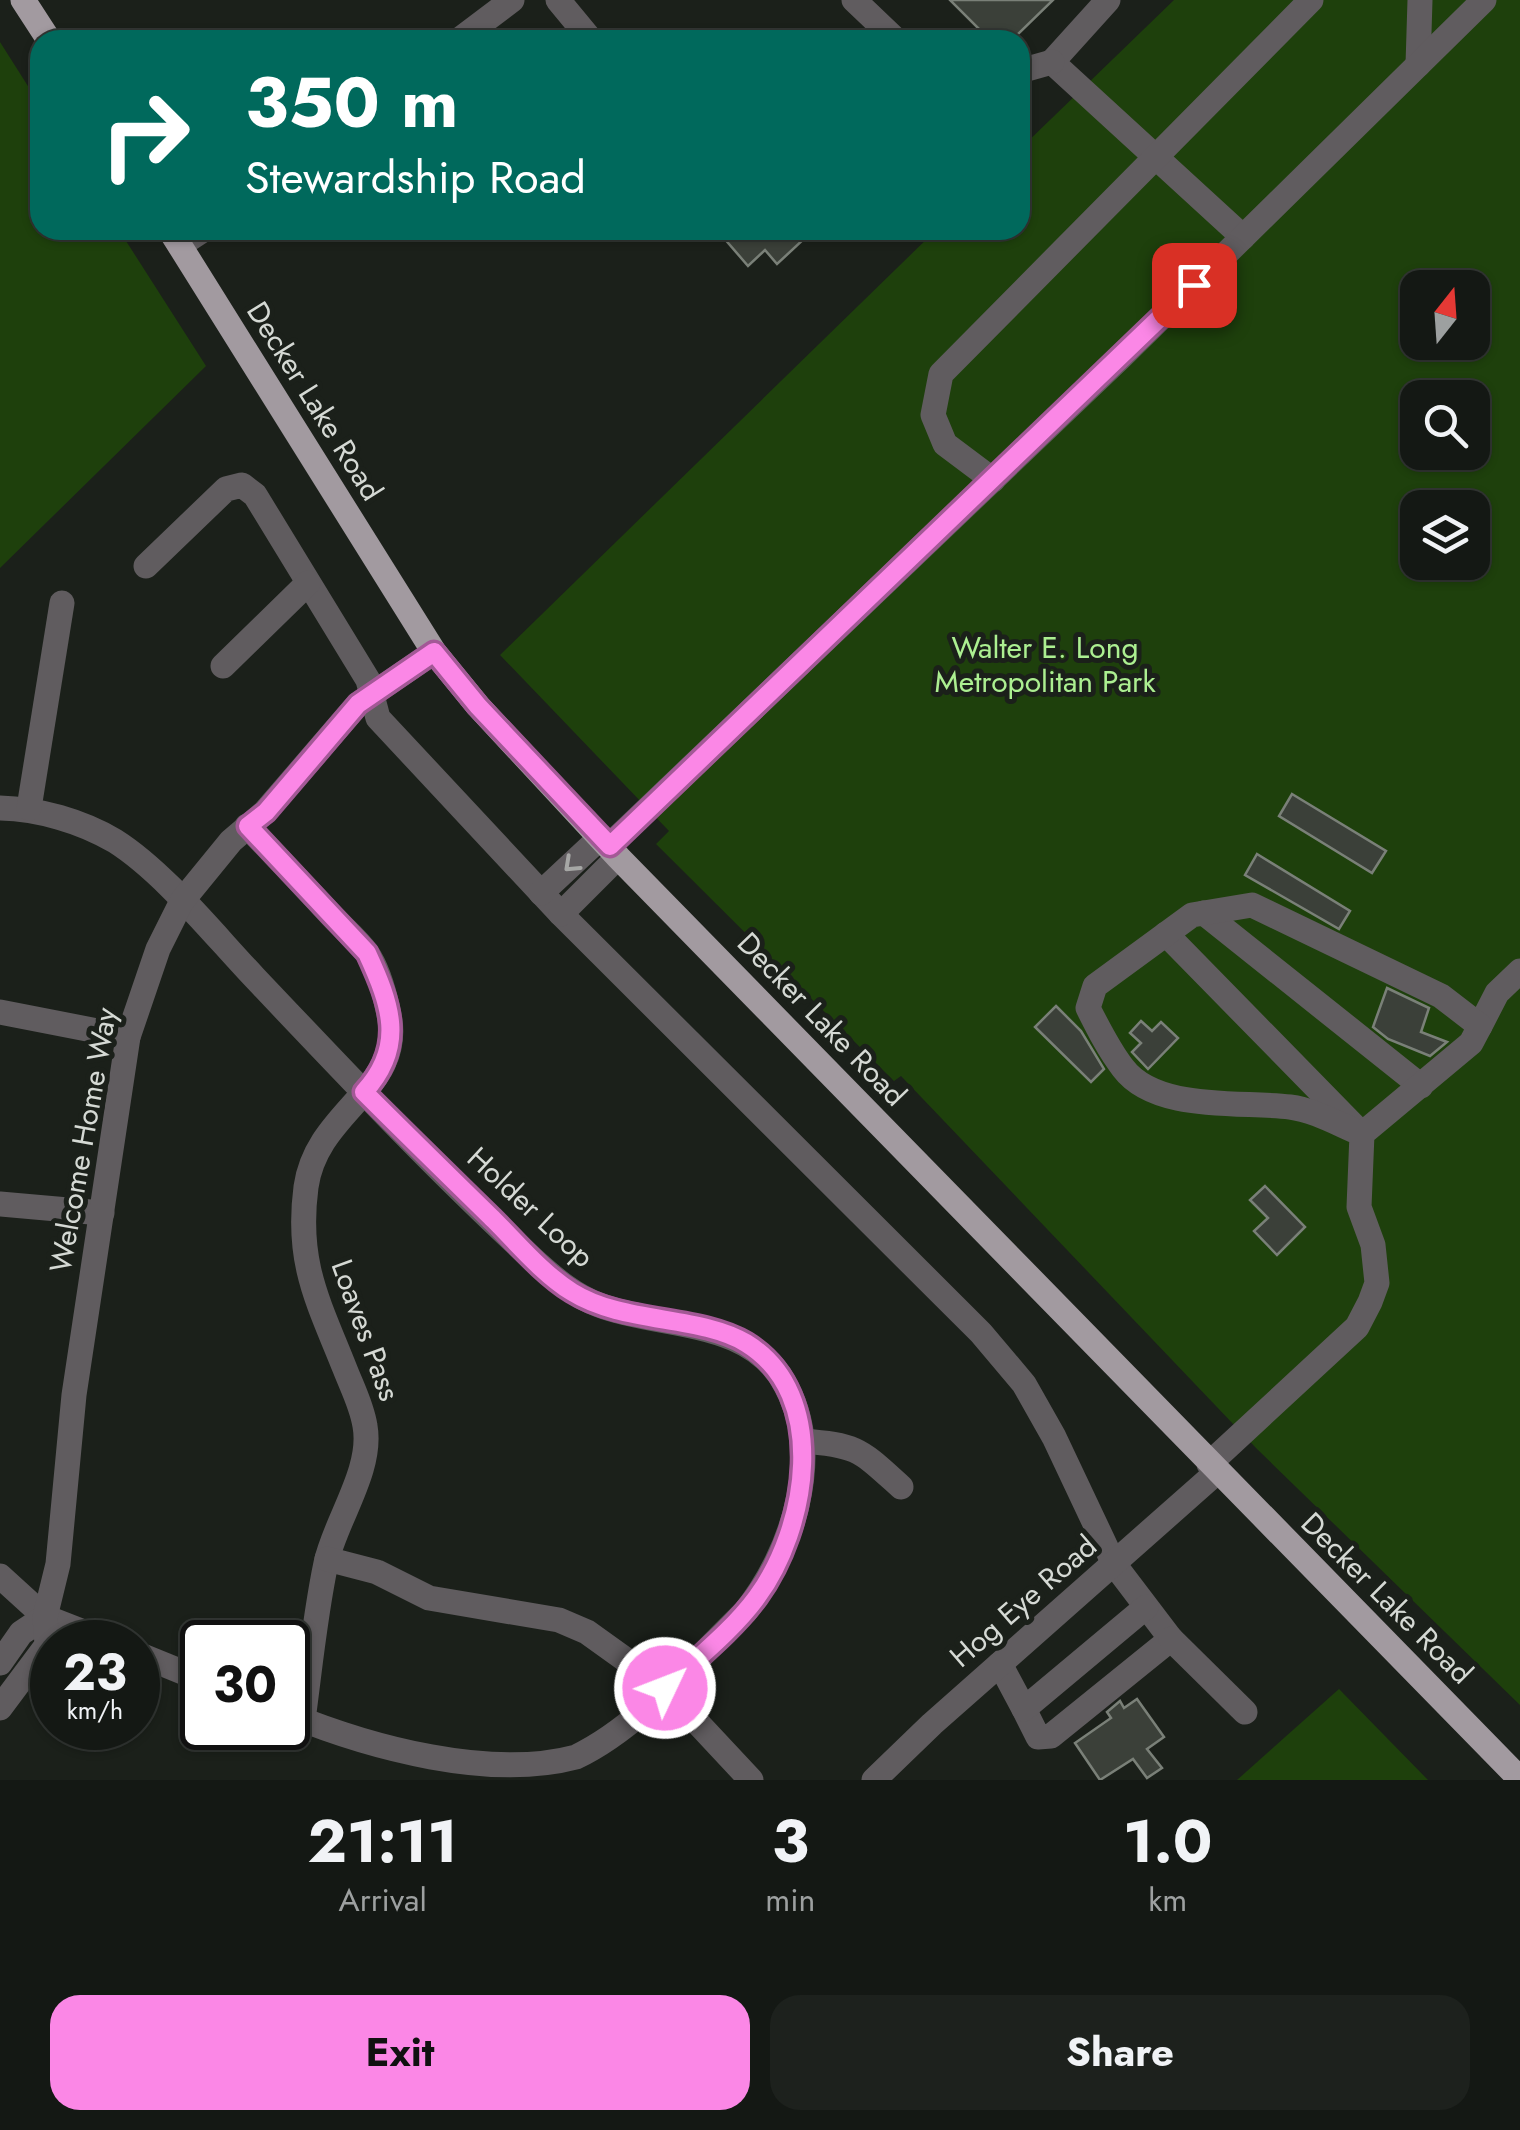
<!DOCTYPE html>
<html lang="en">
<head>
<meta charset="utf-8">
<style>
	body { margin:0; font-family:Jost,sans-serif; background:#1d211d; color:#f1f3f6; height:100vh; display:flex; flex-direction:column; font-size:38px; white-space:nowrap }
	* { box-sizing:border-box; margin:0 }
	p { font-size:32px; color:#9da0a0 }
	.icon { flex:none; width:55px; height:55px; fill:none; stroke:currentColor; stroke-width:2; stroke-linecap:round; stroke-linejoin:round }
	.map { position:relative; height:1780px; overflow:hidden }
	.sheet { display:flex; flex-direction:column; background:#141814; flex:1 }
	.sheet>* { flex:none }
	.guide { position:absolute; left:30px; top:30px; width:1000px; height:210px; border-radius:30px; box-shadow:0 2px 8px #0004,0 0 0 2px #333734; background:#00695c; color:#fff; overflow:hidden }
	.needle { width:65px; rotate:17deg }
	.fabs { position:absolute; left:1400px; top:270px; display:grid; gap:20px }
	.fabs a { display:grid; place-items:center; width:90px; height:90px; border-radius:20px; background:#141814; box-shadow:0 2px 8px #0004,0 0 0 2px #333734; font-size:50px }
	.speed { position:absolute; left:30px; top:1620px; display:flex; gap:20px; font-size:50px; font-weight:700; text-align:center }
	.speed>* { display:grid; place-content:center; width:130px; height:130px; border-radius:50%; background:#141814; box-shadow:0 2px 8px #0004,0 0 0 2px #333734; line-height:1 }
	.speed small { font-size:25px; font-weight:400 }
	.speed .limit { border:5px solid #111; border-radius:15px; background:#fff; color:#111 }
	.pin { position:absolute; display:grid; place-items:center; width:85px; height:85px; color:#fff; margin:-42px; border-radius:20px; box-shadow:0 5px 15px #0006 }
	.me { position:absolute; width:110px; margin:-55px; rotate:47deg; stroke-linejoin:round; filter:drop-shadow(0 0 8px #0008) }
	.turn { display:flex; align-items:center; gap:35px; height:210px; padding:0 50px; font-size:45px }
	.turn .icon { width:130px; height:130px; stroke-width:2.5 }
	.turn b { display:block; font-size:70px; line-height:85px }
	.eta { display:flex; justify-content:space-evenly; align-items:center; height:170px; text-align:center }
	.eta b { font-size:60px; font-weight:700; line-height:70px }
	.cta { display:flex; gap:20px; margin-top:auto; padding:20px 50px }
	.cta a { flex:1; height:115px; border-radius:30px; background:#fb87e6; color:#111; font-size:40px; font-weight:700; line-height:115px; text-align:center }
	.cta a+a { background:#1d211d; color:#f1f3f6 }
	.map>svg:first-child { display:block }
</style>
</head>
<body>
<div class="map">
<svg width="1520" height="1780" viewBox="0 0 1520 1780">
	<rect width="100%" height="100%" fill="#1b201a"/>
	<g fill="#1e400c" fill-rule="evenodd">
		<path d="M1174 0H1520V1705L1257 1449 901 1076 894 1081 656 844 669 831 500 655 936 230H1020V149ZM1418 288H1472V342H1418ZM1418 398H1472V452H1418ZM1418 508H1472V562H1418Z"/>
		<polygon points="0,42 40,105 40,230 119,230 206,366 0,568"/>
		<polygon points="1339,1689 1428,1780 1237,1780"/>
	</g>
	<g fill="#3b4039" stroke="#7a8078" stroke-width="2.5">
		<polygon points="950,0 1053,0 1012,40 990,40"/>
		<polygon points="717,230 799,230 806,237 777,264 765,250 748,266"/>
		<polygon points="1292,794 1386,851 1372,873 1279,816"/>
		<polygon points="1257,854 1350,911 1339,929 1245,875"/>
		<polygon points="1387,988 1429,1008 1421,1032 1447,1042 1430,1056 1388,1039 1373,1027"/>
		<polygon points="1056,1006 1081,1031 1104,1069 1091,1082 1035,1027"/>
		<polygon points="1141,1021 1152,1031 1161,1022 1178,1038 1148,1069 1132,1052 1141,1043 1130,1033"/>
		<polygon points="1265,1186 1305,1227 1277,1255 1254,1231 1268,1218 1250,1200"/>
		<polygon points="1137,1699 1164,1737 1147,1749 1162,1768 1147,1778 1133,1759 1100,1780 1075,1743 1111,1718 1107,1712 1120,1701 1124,1708"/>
	</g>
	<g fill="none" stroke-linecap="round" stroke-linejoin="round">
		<g stroke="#605c5f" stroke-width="25">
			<polyline points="558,0 591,40"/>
			<polyline points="854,0 896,40"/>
			<polyline points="1108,0 1052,62 1243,237"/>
			<polyline points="459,40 512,0"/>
			<polyline points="1418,65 1420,0"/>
			<polyline points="1020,71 1052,62"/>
			<polyline points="180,245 203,230"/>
			<polyline points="993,480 945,444 933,415 941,374 1311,0"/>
			<polyline points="146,566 226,489 242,485 255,495 368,680 378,718 561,914 981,1333 1024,1384 1054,1437 1114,1564 1171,1639 1051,1736 1038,1737 1024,1709"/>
			<polyline points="223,666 308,583"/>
			<path d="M0 808C39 809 81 821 115 841 164 872 215 936 255 978 347 1075 439 1173 537 1263 556 1280 575 1296 599 1305 662 1329 751 1317 786 1386 824 1457 792 1553 745 1612 695 1660 639 1727 576 1757 490 1780 371 1748 288 1714"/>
			<polyline points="29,808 62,603"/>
			<path d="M247 826C275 855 303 885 330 914 342 927 357 939 367 953 378 969 384 991 388 1010 408 1089 317 1108 306 1187 296 1263 318 1301 345 1369 352 1387 362 1406 365 1426 373 1470 335 1521 326 1563 315 1615 310 1668 303 1720"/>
			<polyline points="610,845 1121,357 1484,0"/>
			<polyline points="541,893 601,837"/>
			<polyline points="1204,913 1421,1086"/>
			<polyline points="561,914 618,857"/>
			<polyline points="1166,934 1355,1127"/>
			<polyline points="0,1012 128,1037"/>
			<polyline points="1480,1026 1497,993 1520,971"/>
			<polyline points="0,1204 102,1213"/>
			<path d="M802 1441C858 1445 860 1450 901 1487"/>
			<path d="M1209 1464 1357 1327 1370 1302 1377 1283 1373 1245 1359 1207 1362 1134 1471 1043 1480 1026 1441 996 1252 905 1192 915 1095 986 1088 1008C1098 1028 1109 1050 1123 1068 1156 1112 1241 1101 1290 1107 1314 1110 1340 1125 1362 1134"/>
			<polyline points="327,1559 377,1572 429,1598 559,1620 587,1632 665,1688 751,1780"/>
			<polyline points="0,1576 45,1617 109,1642"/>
			<polyline points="1171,1639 1245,1712"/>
			<polyline points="138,1654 202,1680"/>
			<polyline points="0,1663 21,1633 45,1617"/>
			<polyline points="1000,1664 1024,1709 1146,1607"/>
			<polyline points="0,1708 47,1645 45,1617 58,1564 74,1395 128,1037 158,949 182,901 231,841 265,812 358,704 434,652"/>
			<polyline points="874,1780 932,1724 1217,1472"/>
		</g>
		<g stroke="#a29aa0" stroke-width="25">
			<polyline points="23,0 49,40"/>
			<polyline points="170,230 434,652 478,706 618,857 1520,1779"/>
		</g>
	</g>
	<defs><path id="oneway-chevron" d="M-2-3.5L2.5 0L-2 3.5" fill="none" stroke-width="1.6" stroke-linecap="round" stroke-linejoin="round" transform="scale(2.5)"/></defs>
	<use stroke="#a6a7a5" href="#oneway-chevron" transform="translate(571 865) rotate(137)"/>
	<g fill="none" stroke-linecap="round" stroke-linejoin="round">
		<g stroke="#a35896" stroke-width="25">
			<path id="route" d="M665 1688C696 1659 732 1631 757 1597 807 1529 831 1395 746 1343 699 1315 623 1324 572 1292 543 1274 518 1244 494 1220 450 1177 407 1135 364 1092 406 1046 391 1005 367 953L248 826 266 812 358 704 434 652 478 706 610 846 1194 285"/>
		</g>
		<use href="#route" stroke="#fb87e6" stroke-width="18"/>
	</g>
	<g text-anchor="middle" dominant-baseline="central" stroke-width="10" stroke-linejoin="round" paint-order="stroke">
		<g font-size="30" fill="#d5d9d4" stroke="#1b201a">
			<text transform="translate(315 401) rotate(58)">Decker Lake Road</text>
			<text transform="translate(822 1019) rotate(46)">Decker Lake Road</text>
			<text transform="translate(83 1140) rotate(-80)">Welcome Home Way</text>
			<text transform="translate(531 1207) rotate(43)">Holder Loop</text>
			<text transform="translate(366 1330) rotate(70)">Loaves Pass</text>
			<text transform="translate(1387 1598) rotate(45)">Decker Lake Road</text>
			<text transform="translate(1023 1601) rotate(-41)">Hog Eye Road</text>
		</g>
		<g font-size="30" fill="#acef91" stroke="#1b201a">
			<text x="1045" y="647">Walter E. Long<tspan x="1045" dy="34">Metropolitan Park</tspan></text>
		</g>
	</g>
</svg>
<div class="fabs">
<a><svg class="needle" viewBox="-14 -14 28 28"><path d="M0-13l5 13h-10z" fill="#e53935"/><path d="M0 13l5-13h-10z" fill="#9da0a0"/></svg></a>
<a><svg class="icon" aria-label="search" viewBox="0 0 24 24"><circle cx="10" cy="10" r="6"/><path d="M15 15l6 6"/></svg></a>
<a><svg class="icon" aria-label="layers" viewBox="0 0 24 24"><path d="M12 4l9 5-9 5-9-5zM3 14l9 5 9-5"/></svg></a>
</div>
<div class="speed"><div>23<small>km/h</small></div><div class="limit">30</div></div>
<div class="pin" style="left:1194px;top:285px;background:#d93025"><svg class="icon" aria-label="arrive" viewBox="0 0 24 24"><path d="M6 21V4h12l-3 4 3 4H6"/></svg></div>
<svg class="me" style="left:665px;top:1688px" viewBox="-20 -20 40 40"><circle r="17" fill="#fb87e6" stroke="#fff" stroke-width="3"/><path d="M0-11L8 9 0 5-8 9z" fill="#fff"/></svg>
<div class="guide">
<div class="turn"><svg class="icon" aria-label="right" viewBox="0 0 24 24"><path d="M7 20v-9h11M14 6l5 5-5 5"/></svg><div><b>350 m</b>Stewardship Road</div></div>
</div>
</div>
<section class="sheet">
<div class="eta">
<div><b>21:11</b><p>Arrival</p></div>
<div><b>3</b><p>min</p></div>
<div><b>1.0</b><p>km</p></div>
</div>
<div class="cta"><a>Exit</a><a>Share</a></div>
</section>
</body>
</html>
